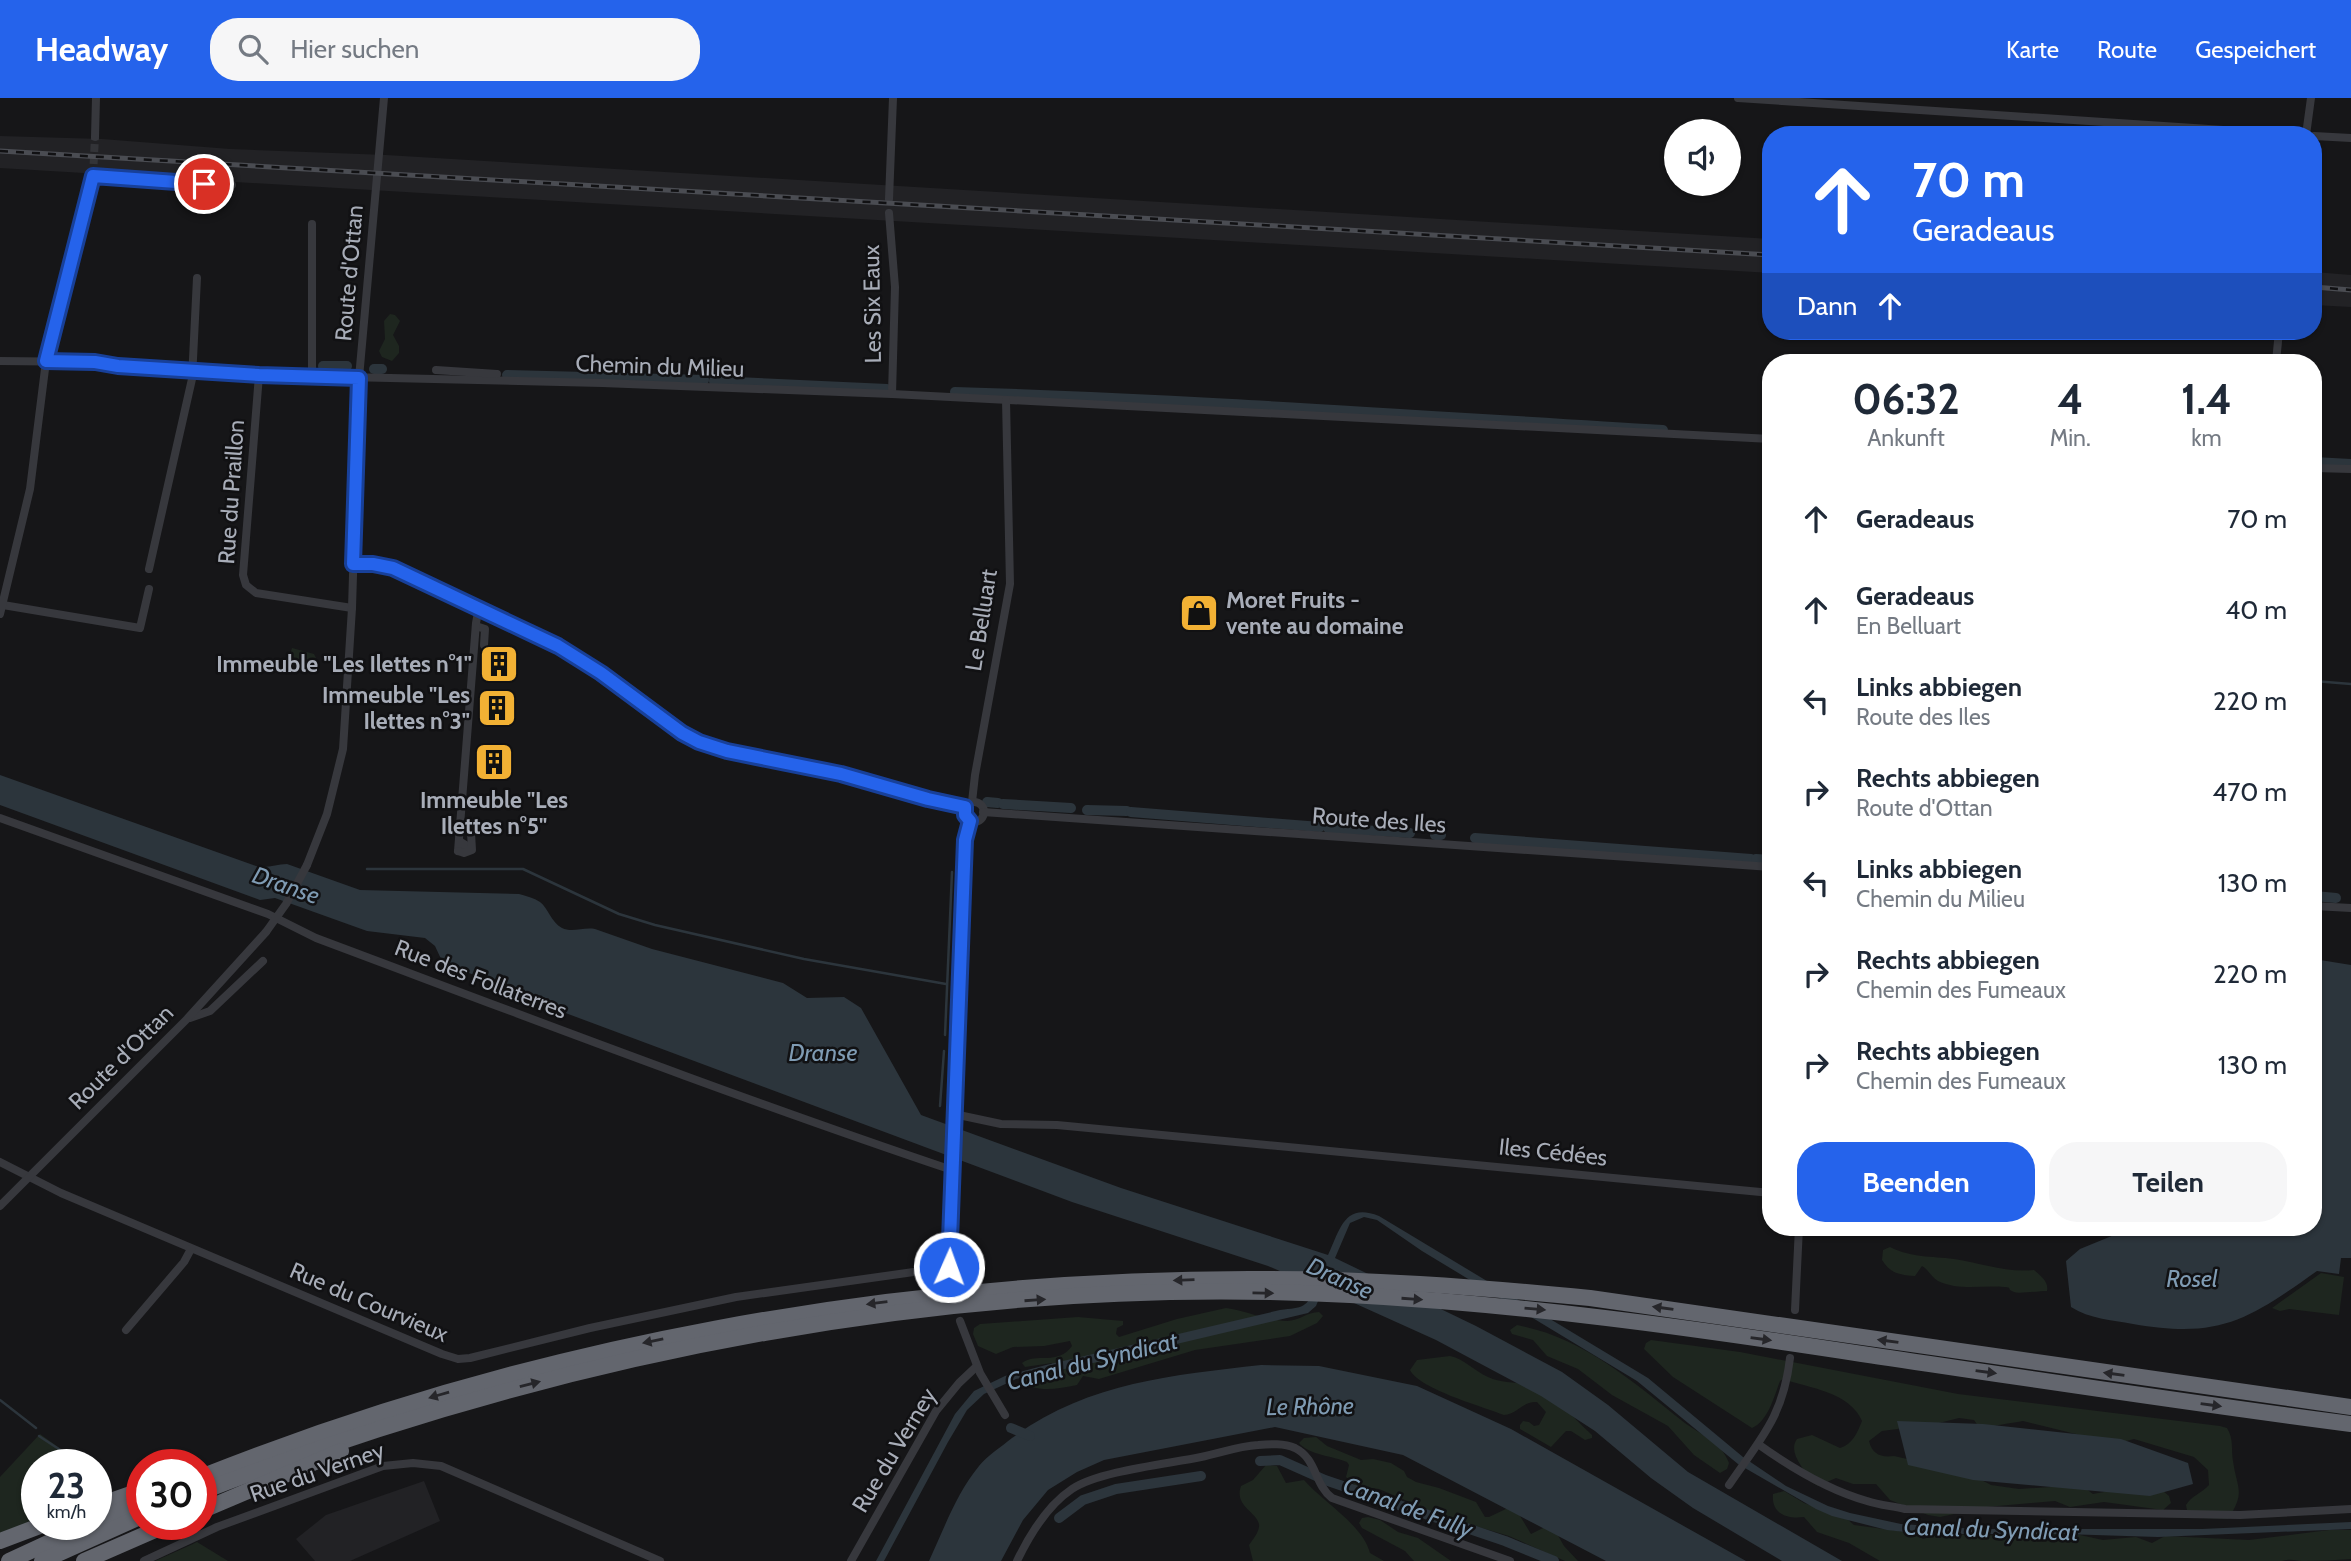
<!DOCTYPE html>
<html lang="de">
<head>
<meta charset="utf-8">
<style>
	body { margin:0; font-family:Cabin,sans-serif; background:#f6f6f7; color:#1f2937; height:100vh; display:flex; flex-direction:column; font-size:26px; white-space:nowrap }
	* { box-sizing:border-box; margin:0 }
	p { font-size:23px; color:#747a83 }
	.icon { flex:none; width:38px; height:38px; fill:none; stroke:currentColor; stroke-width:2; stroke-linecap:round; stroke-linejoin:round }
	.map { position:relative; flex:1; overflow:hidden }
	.details { position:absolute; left:1762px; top:256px; width:560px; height:882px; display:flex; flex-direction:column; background:#fff; border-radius:28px; box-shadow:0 2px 5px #0004 }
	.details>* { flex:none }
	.banner { position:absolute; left:1762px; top:28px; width:560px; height:214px; border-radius:28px; box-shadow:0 2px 5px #0004; background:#2563eb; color:#fff; overflow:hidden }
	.buttons { position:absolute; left:1664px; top:21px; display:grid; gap:14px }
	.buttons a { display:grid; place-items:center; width:77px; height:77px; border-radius:50%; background:#fff; box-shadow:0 2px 5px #0004; font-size:35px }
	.speed { position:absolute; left:21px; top:1351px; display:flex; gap:14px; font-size:35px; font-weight:700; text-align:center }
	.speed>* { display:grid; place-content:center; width:91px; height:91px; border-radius:50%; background:#fff; box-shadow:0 2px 5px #0004; line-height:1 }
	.speed small { font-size:18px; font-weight:400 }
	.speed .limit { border:10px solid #d22; background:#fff; color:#111 }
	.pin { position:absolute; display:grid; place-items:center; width:60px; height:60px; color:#fff; margin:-30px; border:4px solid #fff; border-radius:50%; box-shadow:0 2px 7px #0007 }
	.me { position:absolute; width:77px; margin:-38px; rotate:2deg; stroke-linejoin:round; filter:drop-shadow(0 0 5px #0008) }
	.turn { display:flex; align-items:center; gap:24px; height:147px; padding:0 35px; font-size:32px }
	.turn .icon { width:91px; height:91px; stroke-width:2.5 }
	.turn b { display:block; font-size:49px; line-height:60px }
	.then { display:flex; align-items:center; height:66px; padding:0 35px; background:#0003; gap:14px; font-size:26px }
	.eta { display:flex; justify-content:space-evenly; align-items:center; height:119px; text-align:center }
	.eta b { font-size:42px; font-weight:700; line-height:49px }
	.action { display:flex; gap:14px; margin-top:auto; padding:14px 35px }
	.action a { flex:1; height:80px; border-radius:28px; background:#2563eb; color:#fff; font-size:28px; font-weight:700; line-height:80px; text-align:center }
	.action a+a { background:#f6f6f7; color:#1f2937 }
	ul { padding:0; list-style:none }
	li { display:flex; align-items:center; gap:21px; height:91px; padding:0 35px }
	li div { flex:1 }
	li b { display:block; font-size:26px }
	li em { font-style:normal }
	header { display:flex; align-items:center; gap:42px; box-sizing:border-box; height:98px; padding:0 35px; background:#2563eb; color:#fff }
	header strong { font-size:33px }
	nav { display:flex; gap:38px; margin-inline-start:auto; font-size:24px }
	.search { width:490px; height:63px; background:#f6f6f7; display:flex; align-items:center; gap:18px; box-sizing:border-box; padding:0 24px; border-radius:28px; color:#747a83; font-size:26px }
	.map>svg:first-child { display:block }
</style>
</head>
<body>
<header>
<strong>Headway</strong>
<div class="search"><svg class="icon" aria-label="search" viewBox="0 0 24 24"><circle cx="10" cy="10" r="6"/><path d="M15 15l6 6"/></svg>Hier suchen</div>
<nav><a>Karte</a><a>Route</a><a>Gespeichert</a></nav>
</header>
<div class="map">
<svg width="2351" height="1463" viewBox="0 0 2351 1463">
	<rect width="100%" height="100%" fill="#161618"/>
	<g fill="#222225">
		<polygon points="0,38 102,41 230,51 386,57 1771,141 1771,175 0,70"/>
		<polygon points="2314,174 2351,177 2351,209 2314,207"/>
		<polygon points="424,1383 440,1423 350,1463 315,1463 296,1441 326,1417"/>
	</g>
	<g fill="#1e261f">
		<polygon points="390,216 395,217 400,223 393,237 399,248 399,255 392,263 382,259 379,253 385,241 384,223"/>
		<polygon points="292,550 314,556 316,560 312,574 287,566"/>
		<path d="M1890 1149C1912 1160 1931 1158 1954 1161 1981 1165 2006 1175 2034 1172 2041 1178 2049 1184 2047 1193 2039 1193 2019 1196 2014 1194 2005 1190 2014 1190 2004 1189 1982 1187 1959 1193 1938 1183 1931 1179 1929 1172 1922 1168L1915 1178C1899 1177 1890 1175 1882 1162L1883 1152Z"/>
		<polygon points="2321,1175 2344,1179 2339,1217 2289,1211 2280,1213 2272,1210"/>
		<path d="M1226 1210C1247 1213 1265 1222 1287 1223 1299 1223 1307 1214 1319 1214L1323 1218 1317 1225 1290 1238 1195 1252 1099 1281 1083 1278 1077 1287C1057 1291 1036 1295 1019 1283L1021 1279 1048 1274 1052 1271V1265L1025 1269 1022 1265C1036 1254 1058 1268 1072 1248L1070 1243 1044 1248 1013 1249 996 1256 978 1248 973 1236 974 1230 980 1226 1078 1219 1123 1223V1227L1117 1230 1116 1236 1119 1239 1177 1221Z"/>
		<path d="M1517 1227C1582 1239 1631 1282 1681 1322 1697 1335 1722 1344 1729 1365L1727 1371 1720 1375 1694 1357 1668 1328 1612 1297 1578 1271 1547 1258 1533 1242 1512 1236 1510 1232Z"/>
		<path d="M1651 1242 1740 1254 1958 1296 2220 1328 2227 1330C2234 1341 2231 1352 2233 1363 2237 1391 2246 1394 2228 1421L2202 1420 2187 1412 2186 1407C2191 1398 2202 1395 2209 1387L2208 1372 2194 1359 2134 1341 2122 1344 2092 1340 2023 1323C2009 1326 1996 1326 1981 1332L1974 1322 1959 1320 1935 1326 1882 1333 1869 1343C1872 1356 1881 1360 1894 1358L1968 1375 1991 1387 2019 1391 2081 1387 2093 1396 2104 1394 2162 1392 2169 1398 2171 1405 2163 1412 2104 1404 2070 1409 2055 1403 1987 1409 1940 1419 1928 1417 1890 1402 1876 1386H1853L1836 1380 1818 1388 1813 1385C1805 1372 1787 1355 1797 1341L1812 1337 1840 1350C1853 1346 1857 1335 1862 1323 1850 1294 1809 1290 1783 1281L1780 1283C1774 1299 1768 1323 1752 1330L1673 1279 1644 1251 1646 1245Z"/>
		<path d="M1450 1258C1465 1261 1474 1273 1488 1279 1502 1286 1518 1283 1531 1288 1555 1298 1573 1319 1592 1337V1340L1585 1342 1571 1333H1566L1551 1349 1520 1331V1327L1523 1323 1529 1324 1534 1328 1539 1327 1546 1314 1537 1304C1522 1303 1518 1316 1504 1317 1484 1309 1419 1291 1410 1272L1417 1262Z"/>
		<polygon points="40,1336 83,1367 37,1367 37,1422 0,1435 0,1379"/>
		<path d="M1316 1339 1327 1348 1361 1362 1373 1361 1391 1365 1404 1373 1407 1379 1416 1384 1439 1390 1476 1404 1485 1419H1489L1510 1409 1517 1413 1531 1436 1545 1429 1556 1434 1564 1448 1578 1463H1565L1509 1438 1445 1419 1379 1391 1356 1388 1346 1379 1349 1367 1347 1364C1333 1358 1309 1357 1299 1345L1304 1340Z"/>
		<path d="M1266 1367 1277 1368 1286 1385 1304 1382C1323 1404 1363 1427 1370 1455L1384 1463H1253L1249 1447C1253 1441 1260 1433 1259 1426 1256 1413 1234 1408 1241 1388L1253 1382Z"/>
		<path d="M1784 1393 1804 1405 1846 1420 1854 1427 1913 1435 1923 1441 1941 1436 2018 1438 2031 1436 2080 1437 2103 1442 2136 1439 2152 1445 2165 1438 2249 1442 2329 1432H2351V1461C2336 1462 2320 1463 2305 1463 2296 1463 2291 1460 2282 1463H1880L1849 1445 1817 1434 1804 1419C1787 1421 1771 1416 1773 1396Z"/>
		<polygon points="1368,1419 1380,1422 1398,1434 1418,1440 1451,1463 1414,1463 1405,1453 1362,1430 1359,1425 1362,1420"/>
		<polygon points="197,1444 228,1463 155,1463 193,1446"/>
	</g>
	<g fill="#2c353c">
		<path d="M0 677 256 768C267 771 276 766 287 766L360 792 519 796C526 798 534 800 540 804 548 810 551 824 562 830 572 835 583 829 595 831L652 851 783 885 807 900 844 899 861 910 921 1017 1121 1090 1328 1157C1340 1132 1344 1104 1379 1118L1648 1280 1743 1359 1786 1388 1828 1408 1850 1415 1901 1426 1976 1431H2202L2351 1424V1431L2158 1439 2063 1436H1922L1887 1432 1832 1418 1816 1411 1738 1366 1637 1283 1422 1153 1377 1122 1364 1119 1350 1125 1335 1160 1476 1228 1562 1274 1608 1307 1688 1374 1842 1463H1782L1693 1410 1651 1380 1595 1333 1541 1298 1436 1242 1323 1191 1316 1208 1308 1215 1117 1260 1016 1281 984 1296 967 1312 948 1344 884 1463H876L955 1316 974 1293 1005 1278 1046 1267 1280 1212C1303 1209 1307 1211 1315 1188L1268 1168 1072 1104 528 901 442 863 435 848 425 840 367 833 275 800 260 802 0 707Z"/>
		<path d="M2314 861 2351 867V1160H2341L2339 1176 2317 1173C2248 1222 2220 1241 2133 1226 2111 1222 2090 1221 2071 1209L2066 1163 2080 1151 2119 1135 2122 1129H2314Z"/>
		<path d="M1261 1267 1319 1268 1417 1288 1511 1331 1746 1463H1606L1403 1357 1275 1329 1104 1362 1077 1374 1048 1392 1023 1422 1001 1463H929C944 1431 956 1396 979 1368 988 1357 1001 1349 1012 1340 1086 1285 1172 1277 1261 1267Z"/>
		<polygon points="1897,1323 1983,1326 2121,1341 2188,1365 2193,1386 2150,1398 1973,1382 1908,1367"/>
	</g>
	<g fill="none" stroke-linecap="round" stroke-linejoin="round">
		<g stroke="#2c353c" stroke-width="2.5">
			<polyline points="2314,583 2351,586"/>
			<polyline points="367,771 523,771 619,816 655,827 804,861 946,886"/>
			<polyline points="945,937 952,774"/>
			<polyline points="940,1008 944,953"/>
			<polyline points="0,1302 36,1330"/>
			<polyline points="39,1338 83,1367"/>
			<polyline points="96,1375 105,1381"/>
		</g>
		<g stroke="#2c353c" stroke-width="10">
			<polyline points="323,268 347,268"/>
			<polyline points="374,271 382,271"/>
			<polyline points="507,277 704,282"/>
			<polyline points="714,283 887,291"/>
			<path d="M955 294C1191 301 1427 318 1663 332"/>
			<polyline points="2314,364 2351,366"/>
			<polyline points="987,704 998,705"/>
			<polyline points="1003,706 1071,710"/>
			<polyline points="1087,712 1127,713"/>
			<polyline points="1131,714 1320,729"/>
			<polyline points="1328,730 1410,735"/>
			<polyline points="1435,737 1441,737"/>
			<polyline points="1475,740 1751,761"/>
			<polyline points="1756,761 1771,762"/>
			<polyline points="2314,798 2336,800"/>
			<polyline points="1011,1330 1030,1338"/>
			<polyline points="1260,1363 1280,1362 1325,1382 1505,1443 1554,1463"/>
			<polyline points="1059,1420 1083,1402 1116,1391 1201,1378"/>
		</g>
		<polyline stroke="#333438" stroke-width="8" stroke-dasharray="8 4" stroke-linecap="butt" points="93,78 95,39"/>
		<g stroke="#37383d" stroke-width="8">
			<polyline points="1738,0 2301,37"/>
			<polyline points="2306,37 2311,0"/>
			<polyline points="2314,38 2351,40"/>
			<polyline points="95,39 96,0"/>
			<polyline points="889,101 893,0"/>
			<polyline points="889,115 895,189 892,296"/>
			<polyline points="0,263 95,264 118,268 259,277 602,285 892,296 1771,341"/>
			<polyline points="2276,264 2279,233"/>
			<polyline points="436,272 497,276"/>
			<polyline points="259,277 243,477 246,487 256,495 352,510"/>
			<polyline points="312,277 312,126"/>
			<polyline points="2314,370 2351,371"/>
			<polyline points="353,466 373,466 393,470 564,551 601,575 682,635 718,650 827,673 928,701 965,709"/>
			<polyline points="149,471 192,281 197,180"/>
			<polyline points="3,507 140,530 149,491"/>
			<polyline points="0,516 30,391 46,263 93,78 232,87"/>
			<polyline points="476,528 485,531 484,547"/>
			<polyline points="972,704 975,677 1010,486 1006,302"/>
			<circle cx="974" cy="714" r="10"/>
			<polyline points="983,714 1771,769"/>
			<path d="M0 720 268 816 316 840C527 919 738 1000 952 1072"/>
			<polyline points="459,743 467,748 458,753 476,525 479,509"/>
			<polyline points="458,753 464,755 472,752 471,735"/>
			<polyline points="307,767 327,716 343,651 352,510 359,280 384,0"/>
			<polyline points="2314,808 2351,810"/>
			<polyline points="190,920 210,913 263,863"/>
			<polyline points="954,1016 1001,1026 1057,1027 1771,1095"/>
			<polyline points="0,1064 61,1095 442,1256 458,1261 470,1260 590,1230 736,1199 949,1169"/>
			<polyline points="0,1108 187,921 266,834"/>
			<polyline points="951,1182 952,1064 965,742 970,723"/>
			<polyline points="1795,1212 1799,1129"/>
			<polyline points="960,1223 980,1275 1005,1317"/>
			<polyline points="126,1232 184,1164 191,1151"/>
			<path d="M1758 1346C1790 1369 1828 1392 1867 1403 1879 1407 1892 1408 1905 1411L2240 1417 2351 1411"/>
			<path d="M1729 1387C1761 1340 1783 1319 1790 1260"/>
			<polyline points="144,1463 217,1429 383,1368 413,1365 441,1368 660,1463"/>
			<polyline points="851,1463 936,1313 959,1285 977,1268"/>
			<path d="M1017 1463C1029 1438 1048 1407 1072 1391 1099 1373 1167 1366 1201 1359 1220 1355 1239 1348 1258 1347 1270 1346 1284 1345 1295 1350 1317 1361 1314 1386 1332 1400L1510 1463"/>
		</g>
		<g stroke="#63666e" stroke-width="16">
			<path d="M201 1379C534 1246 891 1182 1249 1181 1363 1180 1477 1189 1590 1200L2351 1309"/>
			<path d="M201 1394C565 1253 959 1176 1350 1197 1522 1206 1692 1230 1862 1256 2025 1280 2188 1305 2351 1326"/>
			<polyline points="96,1408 142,1392"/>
			<polyline points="201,1413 341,1353"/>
			<polyline points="96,1423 142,1403"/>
			<polyline points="0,1443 45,1426"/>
			<polyline points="9,1463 89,1426"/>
			<polyline points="42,1463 142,1418"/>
			<polyline points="84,1463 169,1426"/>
		</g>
		<g stroke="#4a4c52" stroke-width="5">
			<g id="rail">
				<polyline points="0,53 1771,157"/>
				<polyline points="2314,189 2351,192"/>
			</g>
		</g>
		<use href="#rail" stroke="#111113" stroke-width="2.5" stroke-dasharray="8" stroke-linecap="butt"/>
		<polyline stroke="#37383d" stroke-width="8" points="266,834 286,806 307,767"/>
	</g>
	<defs><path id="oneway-solid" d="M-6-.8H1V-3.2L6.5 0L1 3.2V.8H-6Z" transform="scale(1.75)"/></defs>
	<g fill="#26262a">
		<use href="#oneway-solid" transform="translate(1184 1182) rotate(178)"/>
		<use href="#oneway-solid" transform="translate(1263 1195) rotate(1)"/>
		<use href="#oneway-solid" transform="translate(1412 1201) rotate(4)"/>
		<use href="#oneway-solid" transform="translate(1035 1202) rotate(-4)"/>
		<use href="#oneway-solid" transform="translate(877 1205) rotate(173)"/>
		<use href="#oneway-solid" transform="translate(1663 1210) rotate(-172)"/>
		<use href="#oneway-solid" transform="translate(1535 1211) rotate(5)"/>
		<use href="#oneway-solid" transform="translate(1761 1241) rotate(8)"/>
		<use href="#oneway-solid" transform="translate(653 1243) rotate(168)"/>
		<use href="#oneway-solid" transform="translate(1888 1243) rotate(-172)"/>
		<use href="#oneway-solid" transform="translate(1986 1274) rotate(8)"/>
		<use href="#oneway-solid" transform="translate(2114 1276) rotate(-172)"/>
		<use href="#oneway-solid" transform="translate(530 1286) rotate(-14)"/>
		<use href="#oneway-solid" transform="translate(439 1297) rotate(164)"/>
		<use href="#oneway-solid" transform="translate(2211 1307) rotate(8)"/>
	</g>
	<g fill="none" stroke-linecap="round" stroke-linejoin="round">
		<g stroke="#184099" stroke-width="18">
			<polyline id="route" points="204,86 93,78 46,263 95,264 118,268 259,277 359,280 353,466 373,466 393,470 558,548 601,575 682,635 699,644 727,653 841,676 928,701 965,709 965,717 970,723 965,742 949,1169"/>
		</g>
		<use href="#route" stroke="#2563eb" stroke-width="12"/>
	</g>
	<defs>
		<g id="shop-square" transform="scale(2.0125)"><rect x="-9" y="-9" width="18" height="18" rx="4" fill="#f2b134" stroke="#111113"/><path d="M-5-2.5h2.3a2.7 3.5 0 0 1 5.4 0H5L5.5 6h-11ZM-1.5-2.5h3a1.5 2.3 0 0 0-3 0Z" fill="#111"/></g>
		<g id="building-square" transform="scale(2.0125)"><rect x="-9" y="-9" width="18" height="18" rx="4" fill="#f2b134" stroke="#111113"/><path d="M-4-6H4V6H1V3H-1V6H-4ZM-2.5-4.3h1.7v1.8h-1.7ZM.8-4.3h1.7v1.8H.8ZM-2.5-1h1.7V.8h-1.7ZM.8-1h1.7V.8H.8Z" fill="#111"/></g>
	</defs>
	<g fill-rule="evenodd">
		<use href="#shop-square" x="1199" y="515"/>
		<use href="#building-square" x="499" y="566"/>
		<use href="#building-square" x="497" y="610"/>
		<use href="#building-square" x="494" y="664"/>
	</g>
	<g text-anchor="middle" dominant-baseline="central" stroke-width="5" stroke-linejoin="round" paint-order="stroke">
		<g font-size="23" fill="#a8adb8" stroke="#111113">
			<text transform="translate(349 175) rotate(-85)">Route d'Ottan</text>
			<text transform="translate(872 206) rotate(-91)">Les Six Eaux</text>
			<text transform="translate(660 268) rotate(2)">Chemin du Milieu</text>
			<text transform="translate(231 394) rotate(-86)">Rue du Praillon</text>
			<text transform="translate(981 522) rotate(-81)">Le Belluart</text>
			<text transform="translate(1379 722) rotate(4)">Route des Iles</text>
			<text transform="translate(481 881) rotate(21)">Rue des Follaterres</text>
			<text transform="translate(121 959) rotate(-45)">Route d'Ottan</text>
			<text transform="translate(1553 1054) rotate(6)">Iles Cédées</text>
			<text transform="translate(369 1204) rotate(23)">Rue du Courvieux</text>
			<text transform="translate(894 1352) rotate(-59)">Rue du Verney</text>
			<text transform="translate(317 1374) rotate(-19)">Rue du Verney</text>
		</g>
		<g font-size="23" font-weight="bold" fill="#a8adb8" stroke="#111113" text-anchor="end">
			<text x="1226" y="502" text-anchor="start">Moret Fruits -<tspan x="1226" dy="26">vente au domaine</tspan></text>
			<text x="472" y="566">Immeuble "Les Ilettes n°1"</text>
			<text x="470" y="597">Immeuble "Les<tspan x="470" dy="26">Ilettes n°3"</tspan></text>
			<text x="494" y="702" text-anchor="middle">Immeuble "Les<tspan x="494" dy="26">Ilettes n°5"</tspan></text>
		</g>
		<g font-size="24" font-style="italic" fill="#7f9bb3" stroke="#111113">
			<text transform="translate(286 787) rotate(19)">Dranse</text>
			<text x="823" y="954">Dranse</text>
			<text transform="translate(1340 1180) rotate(24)">Dranse</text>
			<text x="2192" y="1180">Rosel</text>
			<text transform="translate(1092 1263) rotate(-14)">Canal du Syndicat</text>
			<text transform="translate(1310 1308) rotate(-1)">Le Rhône</text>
			<text transform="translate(1408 1409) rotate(20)">Canal de Fully</text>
			<text transform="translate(1991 1431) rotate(2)">Canal du Syndicat</text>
		</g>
	</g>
</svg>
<div class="buttons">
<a><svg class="icon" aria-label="sound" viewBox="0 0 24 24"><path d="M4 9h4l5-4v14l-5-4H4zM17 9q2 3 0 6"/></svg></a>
</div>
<div class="speed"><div>23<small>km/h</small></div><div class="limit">30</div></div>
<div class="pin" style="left:204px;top:86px;background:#d93025"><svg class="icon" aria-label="arrive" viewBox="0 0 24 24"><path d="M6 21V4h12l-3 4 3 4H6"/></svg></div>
<svg class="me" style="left:949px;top:1169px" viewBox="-20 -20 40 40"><circle r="17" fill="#2563eb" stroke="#fff" stroke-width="3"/><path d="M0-11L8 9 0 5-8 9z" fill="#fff"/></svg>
<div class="banner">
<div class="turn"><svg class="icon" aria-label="ahead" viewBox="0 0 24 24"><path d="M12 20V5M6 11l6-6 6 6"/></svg><div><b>70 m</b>Geradeaus</div></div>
<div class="then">Dann<svg class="icon" aria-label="ahead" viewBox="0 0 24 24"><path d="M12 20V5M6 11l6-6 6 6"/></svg></div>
</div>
<section class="details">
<div class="eta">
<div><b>06:32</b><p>Ankunft</p></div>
<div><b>4</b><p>Min.</p></div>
<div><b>1.4</b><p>km</p></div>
</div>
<ul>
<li><svg class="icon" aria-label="ahead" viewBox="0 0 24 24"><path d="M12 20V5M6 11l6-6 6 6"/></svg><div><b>Geradeaus</b></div><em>70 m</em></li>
<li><svg class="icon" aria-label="ahead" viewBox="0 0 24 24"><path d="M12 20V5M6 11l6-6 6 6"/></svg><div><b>Geradeaus</b><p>En Belluart</p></div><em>40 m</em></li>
<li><svg class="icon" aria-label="left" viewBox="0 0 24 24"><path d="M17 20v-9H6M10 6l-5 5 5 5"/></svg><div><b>Links abbiegen</b><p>Route des Iles</p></div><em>220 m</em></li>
<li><svg class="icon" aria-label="right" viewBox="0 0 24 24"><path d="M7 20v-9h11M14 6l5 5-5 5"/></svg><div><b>Rechts abbiegen</b><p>Route d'Ottan</p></div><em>470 m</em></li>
<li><svg class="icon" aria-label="left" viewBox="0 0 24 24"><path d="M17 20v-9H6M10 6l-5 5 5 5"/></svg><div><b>Links abbiegen</b><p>Chemin du Milieu</p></div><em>130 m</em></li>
<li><svg class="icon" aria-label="right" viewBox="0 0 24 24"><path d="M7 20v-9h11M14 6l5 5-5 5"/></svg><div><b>Rechts abbiegen</b><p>Chemin des Fumeaux</p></div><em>220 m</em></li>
<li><svg class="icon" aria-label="right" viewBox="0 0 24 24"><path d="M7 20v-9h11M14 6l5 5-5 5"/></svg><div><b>Rechts abbiegen</b><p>Chemin des Fumeaux</p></div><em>130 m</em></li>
</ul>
<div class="action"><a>Beenden</a><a>Teilen</a></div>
</section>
</div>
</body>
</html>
